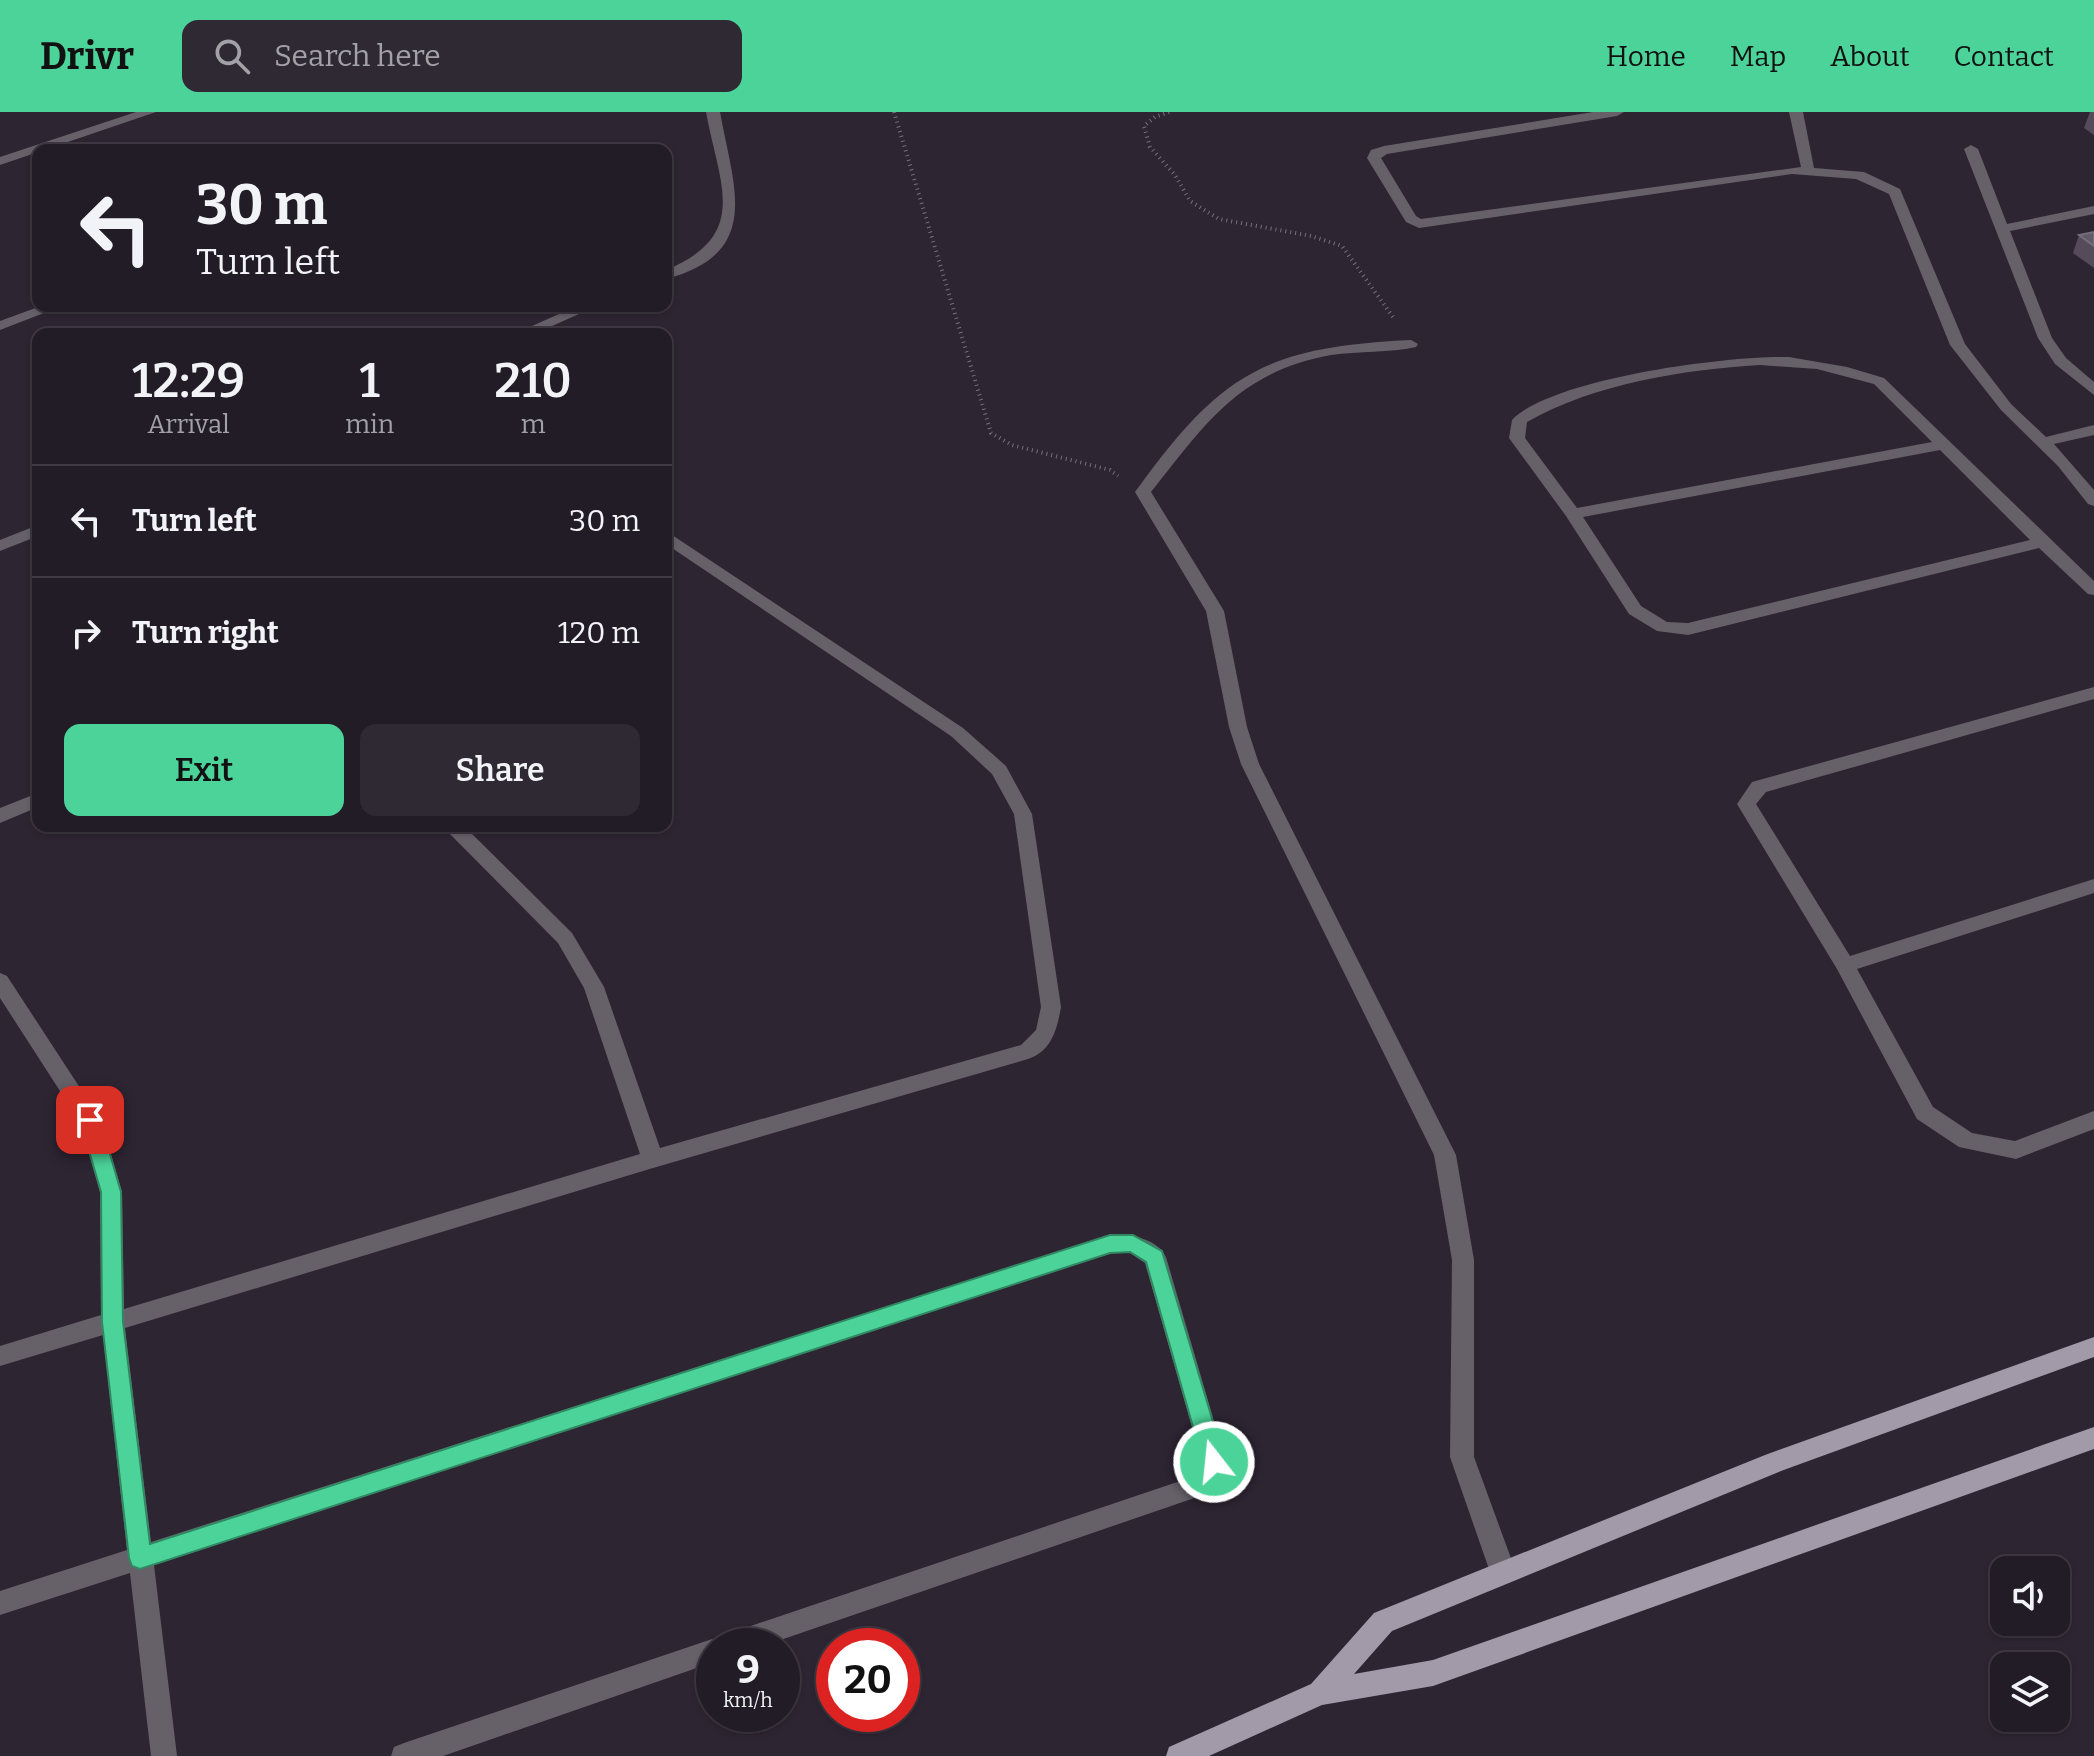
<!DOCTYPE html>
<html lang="en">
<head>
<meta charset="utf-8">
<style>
	body { margin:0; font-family:Bitter,serif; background:#2e2932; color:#f1f3f6; height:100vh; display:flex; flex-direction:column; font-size:30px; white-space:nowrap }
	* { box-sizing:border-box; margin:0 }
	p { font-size:26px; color:#a2a1a7 }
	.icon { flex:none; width:44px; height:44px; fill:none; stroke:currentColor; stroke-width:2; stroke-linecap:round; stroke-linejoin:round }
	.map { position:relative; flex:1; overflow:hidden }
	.side { position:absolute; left:32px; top:216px; width:640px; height:504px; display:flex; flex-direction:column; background:#221c26; border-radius:16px; box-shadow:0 2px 6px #0004,0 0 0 2px #3f3a43 }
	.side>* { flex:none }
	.hud { position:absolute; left:32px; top:32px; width:640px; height:168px; border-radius:16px; box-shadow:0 2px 6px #0004,0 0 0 2px #3f3a43; background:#221c26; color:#f1f3f6; overflow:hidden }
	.controls { position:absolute; left:1990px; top:1444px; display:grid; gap:16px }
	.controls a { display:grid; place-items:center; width:80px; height:80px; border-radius:16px; background:#221c26; box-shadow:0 2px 6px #0004,0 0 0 2px #3f3a43; font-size:40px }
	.speed { position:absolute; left:696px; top:1516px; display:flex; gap:16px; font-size:40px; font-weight:700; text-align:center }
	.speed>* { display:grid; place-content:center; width:104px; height:104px; border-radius:50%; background:#221c26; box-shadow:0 2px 6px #0004,0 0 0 2px #3f3a43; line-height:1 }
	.speed small { font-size:20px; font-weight:400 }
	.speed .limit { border:12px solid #d22; background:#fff; color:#111 }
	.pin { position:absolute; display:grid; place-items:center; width:68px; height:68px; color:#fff; margin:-34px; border-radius:16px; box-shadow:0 4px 12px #0006 }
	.me { position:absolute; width:88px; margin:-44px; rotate:344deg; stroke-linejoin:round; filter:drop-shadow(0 0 6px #0008) }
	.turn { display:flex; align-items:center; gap:28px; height:168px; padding:0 32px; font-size:36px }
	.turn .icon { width:104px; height:104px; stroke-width:2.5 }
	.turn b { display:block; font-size:56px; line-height:68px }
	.eta { display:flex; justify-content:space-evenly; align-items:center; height:136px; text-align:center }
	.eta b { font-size:48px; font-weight:600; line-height:56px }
	.button { display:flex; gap:16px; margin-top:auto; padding:16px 32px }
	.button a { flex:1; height:92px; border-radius:16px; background:#4cd39a; color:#111; font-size:32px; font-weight:600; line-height:92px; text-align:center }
	.button a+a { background:#2e2932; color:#f1f3f6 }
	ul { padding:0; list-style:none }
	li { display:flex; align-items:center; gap:24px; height:112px; padding:0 32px; border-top:2px solid #3f3a43 }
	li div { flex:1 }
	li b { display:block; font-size:30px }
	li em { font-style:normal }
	header { display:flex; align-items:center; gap:48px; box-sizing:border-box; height:112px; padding:0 40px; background:#4cd39a; color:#111 }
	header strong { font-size:38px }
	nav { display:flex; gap:44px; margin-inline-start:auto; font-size:28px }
	.search { width:560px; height:72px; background:#2e2932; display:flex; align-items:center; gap:20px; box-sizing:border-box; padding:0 28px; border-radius:16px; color:#a2a1a7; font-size:30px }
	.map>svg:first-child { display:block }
</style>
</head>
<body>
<header>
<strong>Drivr</strong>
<div class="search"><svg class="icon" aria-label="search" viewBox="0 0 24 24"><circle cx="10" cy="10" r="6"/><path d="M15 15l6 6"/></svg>Search here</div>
<nav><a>Home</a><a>Map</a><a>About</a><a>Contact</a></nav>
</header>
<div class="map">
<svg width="2094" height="1644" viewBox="0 0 2094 1644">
	<rect width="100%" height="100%" fill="#2e2533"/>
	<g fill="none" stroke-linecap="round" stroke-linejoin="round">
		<g stroke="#78707c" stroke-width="4" stroke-dasharray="1 4" stroke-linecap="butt">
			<polyline points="894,0 991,321 1012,333 1110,358 1118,364"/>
			<polyline points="1169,0 1155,5 1144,14 1150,35 1175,63 1190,89 1219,107 1311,124 1342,134 1393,205"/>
		</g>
		<g fill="#666169" fill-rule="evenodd">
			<polygon points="136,0 156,0 0,53 0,45"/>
			<path d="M706 0H720C733 74 764 141 666 167V158C751 123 719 72 706 0Z"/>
			<polygon points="1593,0 1624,0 1617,4 1387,42 1381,46 1416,104 1421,107 1801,55 1789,0 1803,0 1814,56 1864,60 1900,77 1965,232 2011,292 2046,325 2094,313 2094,323 2054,332 2094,378 2094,394 2088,392 2058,354 2001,298 1950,233 1889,82 1856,67 1792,62 1419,116 1406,110 1367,46 1371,38 1384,34"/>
			<polygon points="1971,33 1978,37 2007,112 2094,94 2094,102 2010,119 2052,226 2066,246 2094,270 2094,283 2055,252 2038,226 1964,37"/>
			<polygon points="41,194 62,194 0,218 0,209"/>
			<polygon points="577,194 597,194 534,222 514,222"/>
			<path d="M1411 228 1418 232 1416 235C1389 241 1359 239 1331 243 1238 260 1205 312 1151 380L1224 499 1247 615 1259 652 1456 1043 1474 1148V1345L1516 1460 1512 1468 1503 1472 1494 1468 1490 1460 1450 1345 1452 1148 1434 1043 1241 652 1229 615 1206 499 1135 380C1220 262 1264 235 1411 228Z"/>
			<path d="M1789 245 1847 255 1884 266 2094 469V483L2088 482 2039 436 1688 523 1657 519 1629 502 1566 404 1509 326 1512 308C1552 266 1730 243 1789 245ZM1760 253 1817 257 1874 272 1932 330 1577 396 1525 326 1527 310C1596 271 1683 258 1760 253ZM1940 338 2030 428 1688 511 1667 510 1641 494 1583 405Z"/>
			<polygon points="38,413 38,424 0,439 0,428"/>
			<path d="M666 419 963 616 1006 654 1032 702 1061 895C1057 917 1052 939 1028 947L653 1056 125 1216 151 1430 1110 1123C1130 1123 1156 1125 1166 1145L1226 1350V1362L1218 1378 1209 1381 763 1534H714V1550L443 1644H391L394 1635 404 1631 1201 1362 1202 1350 1145 1151 1130 1141H1110L154 1453 177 1644H151L130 1461 0 1503V1479L127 1438 103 1223 0 1254V1234L101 1203 100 1080 80 1010 0 886V861L7 864 101 1008 122 1080 124 1197 640 1042 584 876 558 831 442 714H464L572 821 604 875 660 1036 1021 933 1036 918 1041 895 1014 702 992 662 951 624 666 432Z"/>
			<polygon points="2094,575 2094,587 1766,680 1756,692 1850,844 2094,767 2094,781 1857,857 1933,995 1972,1021 2015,1029 2094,999 2094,1017 2016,1047 1959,1035 1917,1007 1837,857 1737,692 1752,670"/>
			<polygon points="38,681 38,695 0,711 0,696"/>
		</g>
		<polygon fill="#a299a9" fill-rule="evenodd" points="2094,1225 2094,1245 1781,1359 1392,1519 1354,1562 1433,1548 2094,1315 2094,1337 1433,1574 1322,1593 1209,1644 1166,1644 1169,1635 1311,1572 1374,1501 1765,1343"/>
	</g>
	<g fill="#554b5b">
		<polygon points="2090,0 2094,0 2094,23 2084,16"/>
		<polygon points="2094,120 2094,156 2073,141 2079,123"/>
	</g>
	<polygon fill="#635a69" stroke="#766d7b" stroke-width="2" points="2094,120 2094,134 2079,123"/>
	<polygon fill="#4cd39a" stroke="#318964" stroke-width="2" points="90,1000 97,1003 100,1008 121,1080 123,1210 150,1432 1110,1123 1133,1123 1162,1139 1225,1350 1222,1357 1214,1360 1206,1357 1203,1350 1146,1150 1130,1140 1110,1141 140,1457 132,1454 129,1446 102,1210 101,1080 80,1008 83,1003"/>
</svg>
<div class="controls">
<a><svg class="icon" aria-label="sound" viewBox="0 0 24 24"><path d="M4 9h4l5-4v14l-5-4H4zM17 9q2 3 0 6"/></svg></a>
<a><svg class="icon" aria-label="layers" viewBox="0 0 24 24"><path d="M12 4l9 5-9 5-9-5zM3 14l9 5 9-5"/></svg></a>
</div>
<div class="speed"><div>9<small>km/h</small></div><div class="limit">20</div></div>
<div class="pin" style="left:90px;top:1008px;background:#d93025"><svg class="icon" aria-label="arrive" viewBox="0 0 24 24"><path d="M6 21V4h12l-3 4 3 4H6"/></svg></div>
<svg class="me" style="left:1214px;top:1350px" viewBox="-20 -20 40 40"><circle r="17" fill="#4cd39a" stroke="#fff" stroke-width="3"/><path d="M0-11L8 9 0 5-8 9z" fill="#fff"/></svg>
<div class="hud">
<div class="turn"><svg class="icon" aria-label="left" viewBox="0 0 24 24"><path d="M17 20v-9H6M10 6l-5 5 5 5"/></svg><div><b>30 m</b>Turn left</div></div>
</div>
<section class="side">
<div class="eta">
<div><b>12:29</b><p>Arrival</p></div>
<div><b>1</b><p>min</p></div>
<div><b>210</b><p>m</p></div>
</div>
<ul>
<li><svg class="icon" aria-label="left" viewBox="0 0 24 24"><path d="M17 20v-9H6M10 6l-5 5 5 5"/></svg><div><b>Turn left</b></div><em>30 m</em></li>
<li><svg class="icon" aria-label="right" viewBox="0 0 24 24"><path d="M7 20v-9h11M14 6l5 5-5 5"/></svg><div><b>Turn right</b></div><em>120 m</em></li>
</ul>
<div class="button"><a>Exit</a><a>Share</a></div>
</section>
</div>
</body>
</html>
